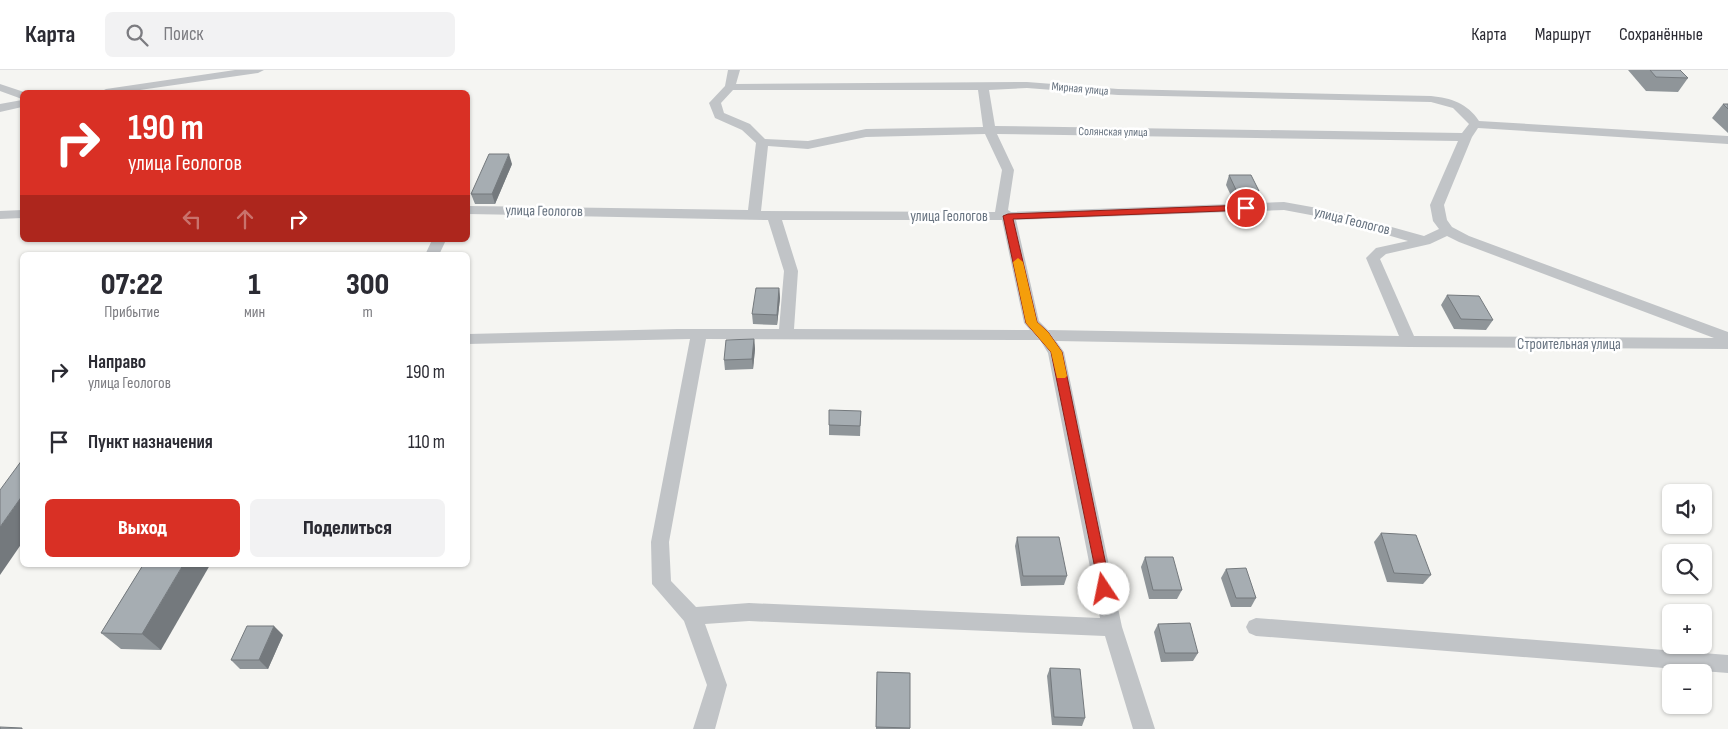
<!DOCTYPE html>
<html lang="ru">
<head>
<meta charset="utf-8">
<style>
	body { margin:0; font-family:"Sofia Sans Condensed",sans-serif; background:#f2f2f3; color:#2b2b33; height:100vh; display:flex; flex-direction:column; font-size:19px; white-space:nowrap }
	* { box-sizing:border-box; margin:0 }
	p { font-size:16px; color:#7c7c81 }
	.icon { flex:none; width:28px; height:28px; fill:none; stroke:currentColor; stroke-width:2; stroke-linecap:round; stroke-linejoin:round }
	.map { position:relative; flex:1; overflow:hidden }
	.details { position:absolute; left:20px; top:182px; width:450px; height:315px; display:flex; flex-direction:column; background:#fff; border-radius:8px; box-shadow:0 1px 4px #0004 }
	.details>* { flex:none }
	.banner { position:absolute; left:20px; top:20px; width:450px; height:152px; border-radius:8px; box-shadow:0 1px 4px #0004; background:#d93025; color:#fff; overflow:hidden }
	.fabs { position:absolute; left:1662px; top:414px; display:grid; gap:10px }
	.fabs a { display:grid; place-items:center; width:50px; height:50px; border-radius:8px; background:#fff; box-shadow:0 1px 4px #0004; font-size:25px }
	.pin { position:absolute; display:grid; place-items:center; width:42px; height:42px; color:#fff; margin:-21px; border:2px solid #fff; border-radius:50%; box-shadow:0 1px 5px #0007 }
	.me { position:absolute; width:55px; margin:-28px; rotate:349deg; stroke-linejoin:round; filter:drop-shadow(0 0 4px #0008) }
	.turn { display:flex; align-items:center; gap:18px; height:105px; padding:0 25px; font-size:22px }
	.turn .icon { width:65px; height:65px; stroke-width:2.5 }
	.turn b { display:block; font-size:35px; line-height:42px }
	.lanes { display:flex; align-items:center; height:48px; padding:0 25px; background:#0003; justify-content:center; gap:25px; direction:ltr }
	.lanes .off { opacity:.35 }
	.eta { display:flex; justify-content:space-evenly; align-items:center; height:85px; text-align:center }
	.eta b { font-size:30px; font-weight:800; line-height:35px }
	.primary-button { display:flex; gap:10px; margin-top:auto; padding:10px 25px }
	.primary-button a { flex:1; height:58px; border-radius:8px; background:#d93025; color:#fff; font-size:20px; font-weight:800; line-height:58px; text-align:center }
	.primary-button a+a { background:#f2f2f3; color:#2b2b33 }
	ul { padding:0; list-style:none }
	li { display:flex; align-items:center; gap:15px; height:70px; padding:0 25px }
	li div { flex:1 }
	li b { display:block; font-size:19px }
	li em { font-style:normal }
	header { display:flex; align-items:center; gap:30px; box-sizing:border-box; height:70px; padding:0 25px; background:#fff; border-bottom:1px solid #e1e1e2 }
	header strong { font-size:24px }
	nav { display:flex; gap:28px; margin-inline-start:auto; font-size:18px }
	.search { width:350px; height:45px; background:#f2f2f3; display:flex; align-items:center; gap:12px; box-sizing:border-box; padding:0 18px; border-radius:8px; color:#7c7c81; font-size:19px }
	.map>svg:first-child { display:block }
</style>
</head>
<body>
<header>
<strong>Карта</strong>
<div class="search"><svg class="icon" aria-label="search" viewBox="0 0 24 24"><circle cx="10" cy="10" r="6"/><path d="M15 15l6 6"/></svg>Поиск</div>
<nav><a>Карта</a><a>Маршрут</a><a>Сохранённые</a></nav>
</header>
<div class="map">
<svg width="1728" height="659" viewBox="0 0 1728 659">
	<rect width="100%" height="100%" fill="#f5f5f2"/>
	<g fill="none" stroke-linecap="round" stroke-linejoin="round">
		<g fill="#c1c4c7" fill-rule="evenodd">
			<polygon points="235,0 264,0 258,3 126,22 100,22 106,19"/>
			<path d="M728 0H740L736 14 1027 12 1118 19 1431 26C1451 28 1467 33 1479 51L1728 66V74L1478 58 1472 67 1444 135 1447 150 1452 157 1469 166 1728 262V279L1409 277 1056 271 1064 282 1122 557 1155 659H1133L1105 566 749 551 705 554 727 615 715 659H693L707 615 684 551 652 514 651 472 690 269 468 274V264L677 259H779L784 201 768 150 468 144V136L748 140 756 73 742 60 715 48 709 33 725 16ZM1027 18 1118 25 1431 32 1453 38 1469 54 1462 63 995 56 989 20ZM733 20H978L983 57 866 59 808 71 765 69 750 54 724 43 721 33ZM985 64 1002 100 995 142 761 141 768 76 808 79 866 67ZM997 64 1458 71 1430 135 1433 151 1439 159 1424 166 1334 141 1284 132 1011 142 1008 140 1014 100ZM1284 140 1332 149 1408 171 1376 178 1366 188 1399 266 1048 260 1039 251 1016 150ZM782 150H1002L1024 253 1030 260 794 259 798 201ZM1447 166 1459 172 1714 268 1414 266 1380 189 1386 184 1430 174ZM706 269 1040 270 1048 283 1100 548 749 533 696 537 671 511 669 472Z"/>
			<polygon points="0,14 24,22 22,29 0,21"/>
			<polygon points="22,30 22,37 0,42 0,34"/>
			<polygon points="22,140 22,148 0,149 0,141"/>
			<polygon points="432,170 446,170 439,185 425,185"/>
			<polygon points="1256,548 1728,585 1728,603 1256,566 1249,563 1246,557 1249,551"/>
		</g>
	</g>
	<g fill="#8f9599">
		<polygon points="1628,0 1680,0 1688,8 1678,22 1646,21"/>
		<polygon points="1723,34 1728,34 1728,63 1712,48"/>
		<polygon points="512,94 495,134 475,134 471,124"/>
		<polygon points="1229,105 1259,121 1255,131 1234,132 1226,115"/>
		<polygon points="779,218 780,228 777,255 753,254 752,244"/>
		<polygon points="1447,225 1493,250 1486,260 1454,259 1441,235"/>
		<polygon points="754,269 755,279 753,299 725,300 724,290"/>
		<polygon points="861,341 860,366 829,365 829,355"/>
		<polygon points="1381,463 1431,505 1423,514 1387,512 1374,472"/>
		<polygon points="1017,467 1067,506 1064,515 1021,516 1015,476"/>
		<polygon points="1145,487 1182,520 1177,529 1149,529 1141,497"/>
		<polygon points="143,495 161,580 121,579 101,563"/>
		<polygon points="1226,499 1256,528 1251,537 1231,537 1221,508"/>
		<polygon points="1158,554 1198,583 1193,591 1161,592 1154,562"/>
		<polygon points="283,565 268,599 240,599 231,590"/>
		<polygon points="1050,598 1085,648 1082,656 1052,655 1047,606"/>
		<polygon points="877,602 910,603 910,659 876,659"/>
	</g>
	<g fill="#74797d">
		<polygon points="509,84 512,94 495,134 492,124"/>
		<polygon points="779,218 780,228 777,255 777,245"/>
		<polygon points="754,269 755,279 753,299 752,289"/>
		<polygon points="22,426 22,473 0,505 0,457"/>
		<polygon points="183,495 210,495 161,580 142,564"/>
		<polygon points="274,556 283,565 268,599 259,590"/>
	</g>
	<g fill="#a6adb2" stroke="#74797d">
		<polygon points="1650,0 1680,0 1688,8 1656,7"/>
		<polygon points="1723,34 1728,34 1728,39"/>
		<polygon points="489,84 509,84 492,124 471,124"/>
		<polygon points="1229,105 1251,105 1259,121 1237,122"/>
		<polygon points="756,218 779,218 777,245 752,244"/>
		<polygon points="1447,225 1479,226 1493,250 1461,249"/>
		<polygon points="754,269 752,289 724,290 726,270"/>
		<polygon points="829,340 861,341 860,356 829,355"/>
		<polygon points="22,390 22,426 0,457 0,420"/>
		<polygon points="1381,463 1416,465 1431,505 1394,503"/>
		<polygon points="1017,467 1059,467 1067,506 1023,506"/>
		<polygon points="1145,487 1173,487 1182,520 1153,520"/>
		<polygon points="143,495 183,495 142,564 101,563"/>
		<polygon points="1246,498 1256,528 1236,528 1226,499"/>
		<polygon points="1190,553 1198,583 1165,583 1158,554"/>
		<polygon points="247,556 274,556 259,590 231,590"/>
		<polygon points="1050,598 1080,599 1085,648 1054,647"/>
		<polygon points="877,602 910,603 910,658 876,657"/>
		<polygon points="0,657 22,658 22,659 0,659"/>
	</g>
	<polygon fill="#d93025" stroke="#8d1f18" points="1246,135 1249,136 1249,140 1013,149 1037,252 1048,262 1062,282 1111,519 1109,523 1100,523 1051,282 1026,253 1003,146 1008,144"/>
	<polygon fill="#f59e0b" points="1018,188 1023,192 1037,252 1048,262 1062,282 1067,306 1065,308 1057,308 1051,282 1026,253 1013,192"/>
	<g text-anchor="middle" dominant-baseline="central" stroke-width="5" stroke-linejoin="round" paint-order="stroke">
		<g font-size="12" fill="#677380" stroke="#fff">
			<text transform="translate(1080 19) rotate(5)">Мирная улица</text>
			<text transform="translate(1113 62) rotate(1)">Солянская улица</text>
		</g>
		<g font-size="15" fill="#677380" stroke="#fff">
			<text transform="translate(544 141) rotate(1)">улица Геологов</text>
			<text x="949" y="146">улица Геологов</text>
			<text transform="translate(1352 151) rotate(14)">улица Геологов</text>
			<text x="1569" y="274">Строительная улица</text>
		</g>
	</g>
</svg>
<div class="fabs">
<a><svg class="icon" aria-label="sound" viewBox="0 0 24 24"><path d="M4 9h4l5-4v14l-5-4H4zM17 9q2 3 0 6"/></svg></a>
<a><svg class="icon" aria-label="search" viewBox="0 0 24 24"><circle cx="10" cy="10" r="6"/><path d="M15 15l6 6"/></svg></a>
<a>+</a>
<a>−</a>
</div>
<div class="pin" style="left:1246px;top:138px;background:#d93025"><svg class="icon" aria-label="arrive" viewBox="0 0 24 24"><path d="M6 21V4h12l-3 4 3 4H6"/></svg></div>
<svg class="me" style="left:1104px;top:519px" viewBox="-20 -20 40 40"><circle r="19" fill="#fff"/><path d="M0-13L10 11 0 6-10 11z" fill="#d93025"/></svg>
<div class="banner">
<div class="turn"><svg class="icon" aria-label="right" viewBox="0 0 24 24"><path d="M7 20v-9h11M14 6l5 5-5 5"/></svg><div><b>190 m</b>улица Геологов</div></div>
<div class="lanes"><svg class="icon off" aria-label="left" viewBox="0 0 24 24"><path d="M17 20v-9H6M10 6l-5 5 5 5"/></svg><svg class="icon off" aria-label="ahead" viewBox="0 0 24 24"><path d="M12 20V5M6 11l6-6 6 6"/></svg><svg class="icon" aria-label="right" viewBox="0 0 24 24"><path d="M7 20v-9h11M14 6l5 5-5 5"/></svg></div>
</div>
<section class="details">
<div class="eta">
<div><b>07:22</b><p>Прибытие</p></div>
<div><b>1</b><p>мин</p></div>
<div><b>300</b><p>m</p></div>
</div>
<ul>
<li><svg class="icon" aria-label="right" viewBox="0 0 24 24"><path d="M7 20v-9h11M14 6l5 5-5 5"/></svg><div><b>Направо</b><p>улица Геологов</p></div><em>190 m</em></li>
<li><svg class="icon" aria-label="arrive" viewBox="0 0 24 24"><path d="M6 21V4h12l-3 4 3 4H6"/></svg><div><b>Пункт назначения</b></div><em>110 m</em></li>
</ul>
<div class="primary-button"><a>Выход</a><a>Поделиться</a></div>
</section>
</div>
</body>
</html>
